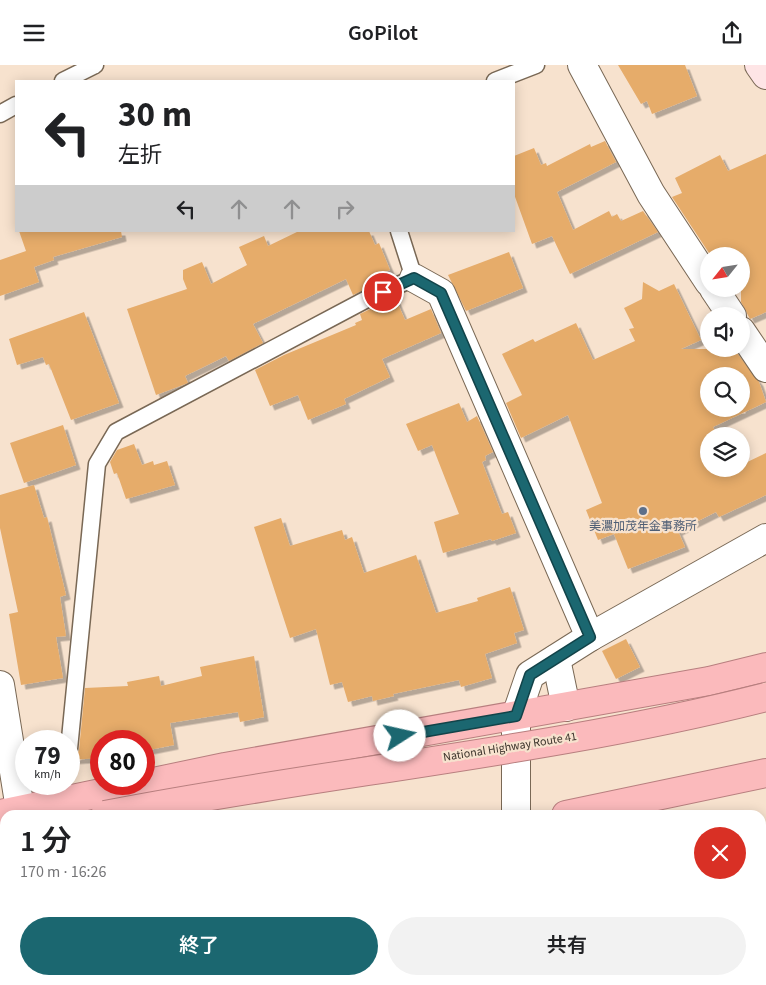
<!DOCTYPE html>
<html lang="ja">
<head>
<meta charset="utf-8">
<style>
	body { margin:0; font-family:"Source Sans 3","Noto Sans JP",sans-serif; background:#f2f2f2; color:#202124; height:100vh; display:flex; flex-direction:column; font-size:19px; white-space:nowrap }
	* { box-sizing:border-box; margin:0 }
	p { font-size:16px; color:#757577 }
	.icon { flex:none; width:28px; height:28px; fill:none; stroke:currentColor; stroke-width:2; stroke-linecap:round; stroke-linejoin:round }
	.map { position:relative; flex:1; overflow:hidden }
	.sheet { position:absolute; left:0px; top:745px; width:766px; height:175px; display:flex; flex-direction:column; background:#fff; border-radius:15px 15px 0 0; box-shadow:0 2px 12px #0003 }
	.sheet>* { flex:none }
	.top-card { position:absolute; left:15px; top:15px; width:500px; height:152px; border-radius:0px; box-shadow:0 2px 12px #0003; background:#fff; color:#202124; overflow:hidden }
	.needle { width:32px; rotate:240deg }
	.controls { position:absolute; left:700px; top:182px; display:grid; gap:10px }
	.controls a { display:grid; place-items:center; width:50px; height:50px; border-radius:50%; background:#fff; box-shadow:0 2px 12px #0003; font-size:25px }
	.speed { position:absolute; left:15px; top:665px; display:flex; gap:10px; font-size:25px; font-weight:700; text-align:center }
	.speed>* { display:grid; place-content:center; width:65px; height:65px; border-radius:50%; background:#fff; box-shadow:0 2px 12px #0003; line-height:1 }
	.speed small { font-size:12px; font-weight:400 }
	.speed .limit { border:8px solid #d22; background:#fff; color:#111 }
	.pin { position:absolute; display:grid; place-items:center; width:42px; height:42px; color:#fff; margin:-21px; border:2px solid #fff; border-radius:50%; box-shadow:0 1px 5px #0007 }
	.me { position:absolute; width:55px; margin:-28px; rotate:80deg; stroke-linejoin:round; filter:drop-shadow(0 0 4px #0008) }
	.turn { display:flex; align-items:center; gap:18px; height:105px; padding:0 20px; font-size:22px }
	.turn .icon { width:65px; height:65px; stroke-width:2.5 }
	.turn b { display:block; font-size:35px; line-height:42px }
	.lanes { display:flex; align-items:center; height:48px; padding:0 20px; background:#0003; justify-content:center; gap:25px; direction:ltr }
	.lanes .off { opacity:.35 }
	.round { display:grid; place-items:center; flex:none; width:52px; height:52px; border-radius:26px; background:#f2f2f2 }
	.head { display:flex; align-items:center; justify-content:space-between; height:85px; padding:0 20px }
	h1 { font-size:30px; font-weight:600; line-height:38px }
	.primary-button { display:flex; gap:10px; margin-top:auto; padding:10px 20px }
	.primary-button a { flex:1; height:58px; border-radius:30px; background:#1b6770; color:#fff; font-size:20px; font-weight:600; line-height:58px; text-align:center }
	.primary-button a+a { background:#f2f2f2; color:#202124 }
	header { display:flex; justify-content:space-between; align-items:center; height:65px; padding:0 20px; background:#fff; font-size:22px; font-weight:600 }
	.map>svg:first-child { display:block }
</style>
</head>
<body>
<header><svg class="icon" aria-label="menu" viewBox="0 0 24 24"><path d="M4 6h16M4 12h16M4 18h16"/></svg>GoPilot<svg class="icon" aria-label="share" viewBox="0 0 24 24"><path d="M12 15V3M7 8l5-5 5 5M5 13v7h14v-7"/></svg></header>
<div class="map">
<svg width="766" height="920" viewBox="0 0 766 920">
	<defs>
		<filter id="shadow"><feDropShadow dx="4.5" dy="4.5" stdDeviation="0" flood-color="#0004"/></filter>
	</defs>
	<rect width="100%" height="100%" fill="#f7e2ce"/>
	<g fill="#e6ac6b" fill-rule="evenodd" filter="url(#shadow)">
		<polygon points="618,0 685,0 697,31 652,49 647,36 641,39"/>
		<polygon points="605,76 616,97 557,127 573,165 609,146 612,152 617,149 621,156 643,146 658,167 570,209 552,171 532,179 514,129 514,91 534,83 541,100 546,98 547,101 590,79 591,82"/>
		<polygon points="766,89 766,247 750,254 741,237 741,191 711,191 672,132 682,128 675,113 720,90 728,106"/>
		<polygon points="19,166 121,166 122,172 53,192 54,195 34,202 39,217 0,231 0,195 26,186"/>
		<polygon points="299,166 369,166 375,180 379,178 390,205 385,207 388,214 353,230 346,214 253,259 263,278 229,296 226,291 185,311 188,318 156,330 127,244 187,224 183,214 183,205 202,197 211,219 247,200 239,182 264,171 268,181"/>
		<polygon points="509,187 523,223 466,246 448,210"/>
		<path d="M643 217 659 226 674 219 701 275 681 284H734L759 317 766 337 713 362 717 371H709V404H741V400L766 388V430L719 452 716 447 678 466 685 482 628 504 614 469 598 475 586 445 602 438 568 350 521 373 506 338 522 330 502 289 533 274 535 277 576 258 593 295 635 276 629 264 634 263 624 243 642 234ZM709 311H741V344H709Z"/>
		<polygon points="395,232 405,255 431,244 441,268 382,294 390,312 344,334 346,339 308,355 298,330 270,341 255,305 284,290 356,260 355,258 362,255 360,249"/>
		<polygon points="84,247 119,338 71,355 49,299 46,300 43,292 17,300 9,274"/>
		<polygon points="459,338 467,357 477,351 493,387 485,391 486,395 482,397 502,449 508,447 516,468 492,476 491,474 443,488 434,457 459,449 432,380 418,386 406,359"/>
		<polygon points="63,360 76,400 24,418 10,378"/>
		<polygon points="134,379 142,400 153,396 154,400 167,396 175,420 126,434 117,408 114,409 110,397 117,385"/>
		<polygon points="34,420 44,453 47,452 66,530 60,532 66,571 56,572 63,613 21,620 9,549 18,547 0,463 0,430"/>
		<polygon points="281,453 290,481 342,465 345,475 352,472 364,508 416,490 436,548 478,536 477,533 510,522 524,565 514,568 517,578 485,589 492,613 461,622 459,615 393,629 394,631 373,636 372,631 348,637 342,617 330,620 316,564 290,573 254,462"/>
		<polygon points="626,574 640,602 616,614 602,586"/>
		<polygon points="254,591 264,652 240,657 238,647 170,658 174,680 144,686 144,676 101,676 101,693 69,695 77,690 79,685 85,623 128,621 127,617 159,611 161,621 202,611 200,602"/>
	</g>
	<g fill="none" stroke-linecap="round" stroke-linejoin="round">
		<g stroke="#796855" stroke-width="19">
			<g id="service">
				<polyline points="63,16 95,0"/>
				<polyline points="495,16 536,0"/>
				<polyline points="0,49 16,40"/>
				<polyline points="69,684 97,399 116,367 367,234 414,213 399,166"/>
			</g>
		</g>
		<g stroke="#796855" stroke-width="30">
			<g id="minor">
				<polyline points="582,0 651,129 709,217"/>
				<polyline points="414,213 441,228 590,572"/>
				<polyline points="714,224 732,251"/>
				<polyline points="741,266 766,303"/>
				<polyline points="556,594 566,642"/>
				<polyline points="0,620 21,750"/>
				<polyline points="516,750 516,651 530,610 590,572 766,473"/>
				<polyline points="42,915 43,920"/>
				<polyline points="513,920 513,915"/>
			</g>
		</g>
		<g stroke="#796855" stroke-width="30">
			<polyline id="secondary" points="759,0 766,10"/>
		</g>
		<g stroke="#b87f7f" stroke-width="30">
			<g id="trunk">
				<polyline points="0,749 225,702 709,616 766,602"/>
				<polyline points="566,750 766,708"/>
				<polyline points="0,771 5,770"/>
				<polyline points="0,852 5,850"/>
			</g>
		</g>
		<use href="#service" stroke="#fff" stroke-width="16"/>
		<use href="#minor" stroke="#fff" stroke-width="28"/>
		<use href="#secondary" stroke="#fee5e6" stroke-width="28"/>
		<use href="#trunk" stroke="#fbbabc" stroke-width="28"/>
		<g stroke="#b87f7f" stroke-width="30" stroke-linecap="butt">
			<path id="trunk-bridge" d="M105 750C324 707 550 687 766 632"/>
		</g>
		<use href="#trunk-bridge" stroke="#fbbabc" stroke-width="28"/>
	</g>
	<g fill="none" stroke-linecap="round" stroke-linejoin="round">
		<g stroke="#124349" stroke-width="12">
			<polyline id="route" points="383,227 414,213 441,228 590,572 530,610 516,651 400,671"/>
		</g>
		<use href="#route" stroke="#1b6770" stroke-width="9"/>
	</g>
	<circle fill="#5c6f8a" stroke="#f7e2ce" stroke-width="2" cx="643" cy="446" r="5"/>
	<g text-anchor="middle" dominant-baseline="central" stroke-width="4.5" stroke-linejoin="round" paint-order="stroke">
		<g font-size="12" fill="#4e5e75" stroke="#f7e2ce">
			<text x="643" y="461">美濃加茂年金事務所</text>
		</g>
		<g font-size="12" fill="#3c342c" stroke="#f7e2ce">
			<text transform="translate(510 682) rotate(-9)">National Highway Route 41</text>
		</g>
	</g>
</svg>
<div class="controls">
<a><svg class="needle" viewBox="-14 -14 28 28"><path d="M0-13l5 13h-10z" fill="#e53935"/><path d="M0 13l5-13h-10z" fill="#757577"/></svg></a>
<a><svg class="icon" aria-label="sound" viewBox="0 0 24 24"><path d="M4 9h4l5-4v14l-5-4H4zM17 9q2 3 0 6"/></svg></a>
<a><svg class="icon" aria-label="search" viewBox="0 0 24 24"><circle cx="10" cy="10" r="6"/><path d="M15 15l6 6"/></svg></a>
<a><svg class="icon" aria-label="layers" viewBox="0 0 24 24"><path d="M12 4l9 5-9 5-9-5zM3 14l9 5 9-5"/></svg></a>
</div>
<div class="speed"><div>79<small>km/h</small></div><div class="limit">80</div></div>
<div class="pin" style="left:383px;top:227px;background:#d93025"><svg class="icon" aria-label="arrive" viewBox="0 0 24 24"><path d="M6 21V4h12l-3 4 3 4H6"/></svg></div>
<svg class="me" style="left:400px;top:671px" viewBox="-20 -20 40 40"><circle r="19" fill="#fff"/><path d="M0-13L10 11 0 6-10 11z" fill="#1b6770"/></svg>
<div class="top-card">
<div class="turn"><svg class="icon" aria-label="left" viewBox="0 0 24 24"><path d="M17 20v-9H6M10 6l-5 5 5 5"/></svg><div><b>30 m</b>左折</div></div>
<div class="lanes"><svg class="icon" aria-label="left" viewBox="0 0 24 24"><path d="M17 20v-9H6M10 6l-5 5 5 5"/></svg><svg class="icon off" aria-label="ahead" viewBox="0 0 24 24"><path d="M12 20V5M6 11l6-6 6 6"/></svg><svg class="icon off" aria-label="ahead" viewBox="0 0 24 24"><path d="M12 20V5M6 11l6-6 6 6"/></svg><svg class="icon off" aria-label="right" viewBox="0 0 24 24"><path d="M7 20v-9h11M14 6l5 5-5 5"/></svg></div>
</div>
<section class="sheet">
<div class="head"><div><h1>1 分</h1><p>170 m · 16:26</p></div><a class="round" style="background:#d93025;color:#fff"><svg class="icon" aria-label="close" viewBox="0 0 24 24"><path d="M6 6l12 12M18 6L6 18"/></svg></a></div>
<div class="primary-button"><a>終了</a><a>共有</a></div>
</section>
</div>
</body>
</html>
